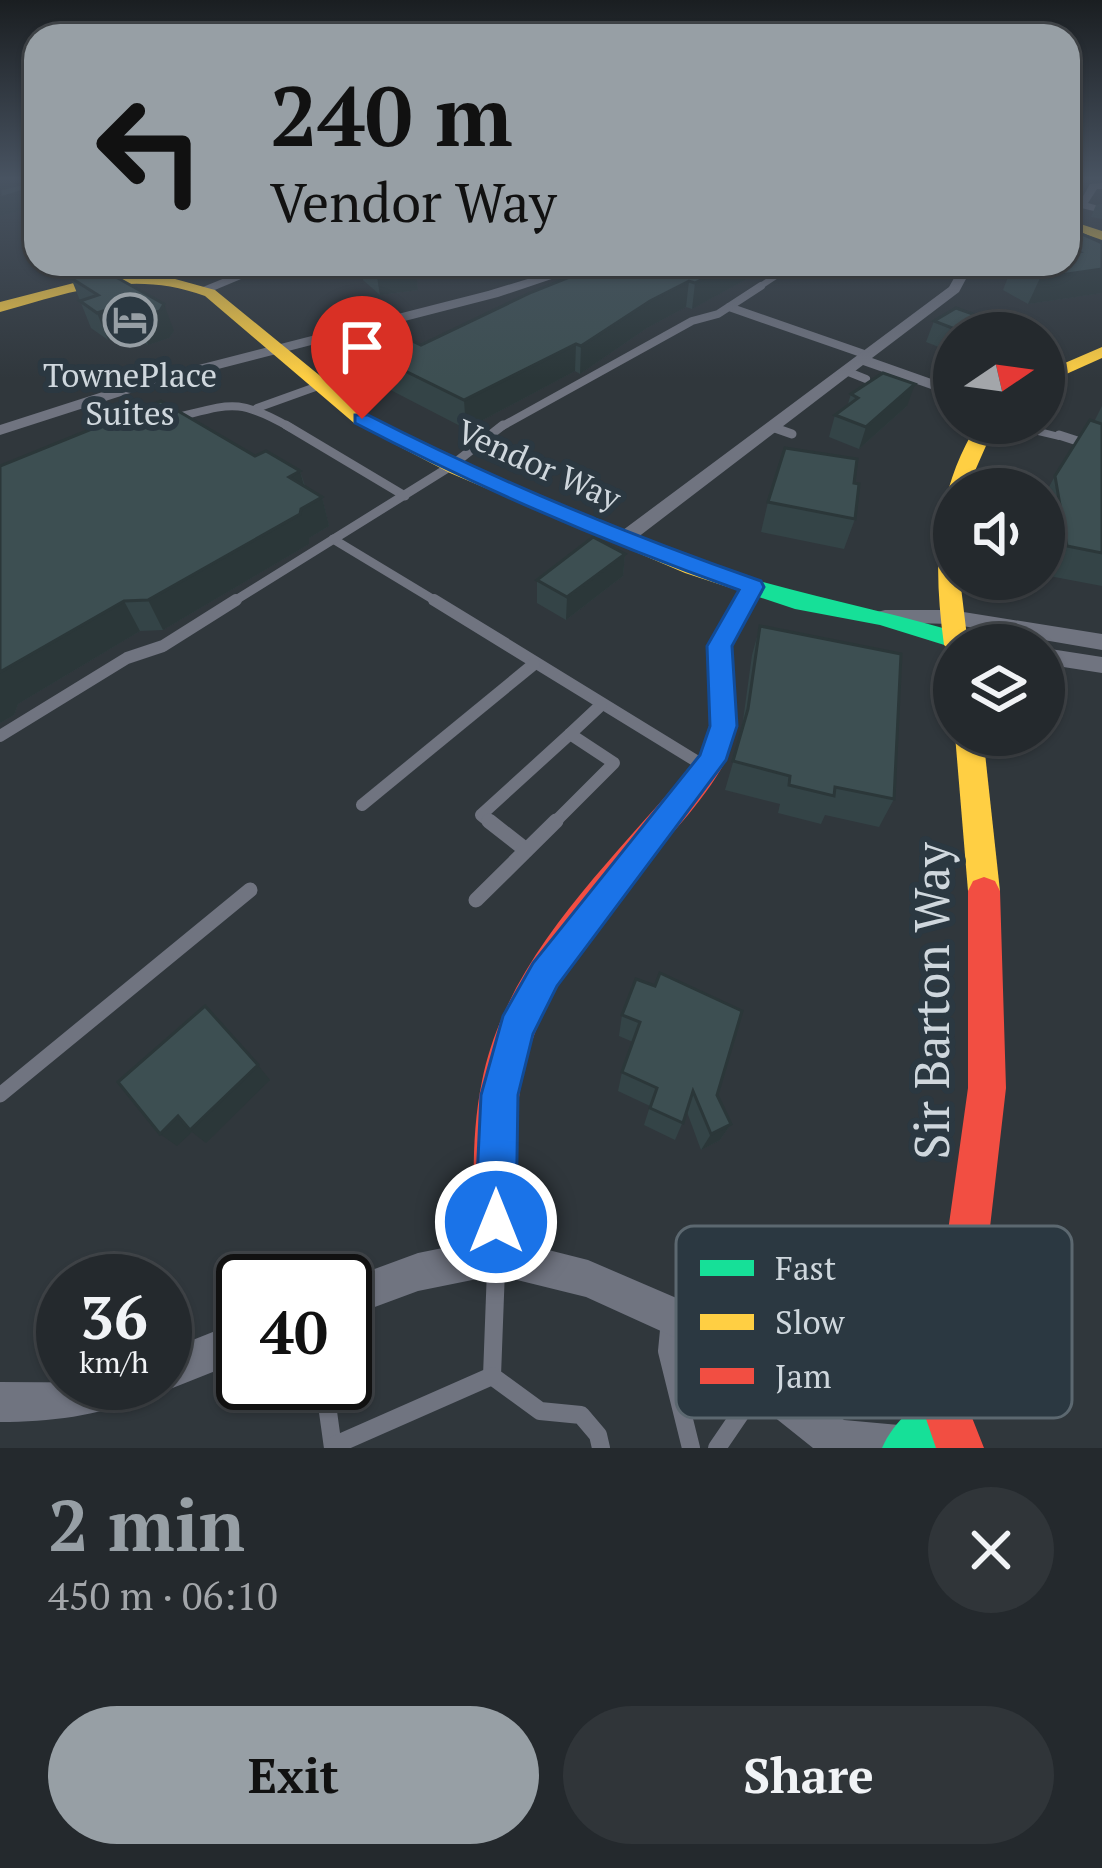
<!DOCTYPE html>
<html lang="en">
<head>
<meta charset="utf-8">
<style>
	body { margin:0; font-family:"PT Serif",serif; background:#303539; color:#f1f3f6; height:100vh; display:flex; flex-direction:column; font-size:45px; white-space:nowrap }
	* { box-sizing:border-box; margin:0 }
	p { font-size:39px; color:#a3a6aa }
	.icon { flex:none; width:66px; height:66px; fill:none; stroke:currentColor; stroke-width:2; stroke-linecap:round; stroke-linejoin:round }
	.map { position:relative; height:1448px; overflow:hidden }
	.panel { display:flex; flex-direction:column; background:#24292d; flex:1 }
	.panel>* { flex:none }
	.banner { position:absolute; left:24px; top:24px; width:1056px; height:252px; border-radius:36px; box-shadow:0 3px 9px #0004,0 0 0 3px #414549; background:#979fa5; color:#111; overflow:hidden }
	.needle { width:78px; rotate:77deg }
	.controls { position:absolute; left:933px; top:312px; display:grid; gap:24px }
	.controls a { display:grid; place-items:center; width:132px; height:132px; border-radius:50%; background:#24292d; box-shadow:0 3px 9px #0004,0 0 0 3px #414549; font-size:60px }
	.speed { position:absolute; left:36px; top:1254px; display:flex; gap:24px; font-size:60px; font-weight:700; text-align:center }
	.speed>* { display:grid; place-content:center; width:156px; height:156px; border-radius:50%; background:#24292d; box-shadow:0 3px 9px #0004,0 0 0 3px #414549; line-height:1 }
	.speed small { font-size:30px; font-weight:400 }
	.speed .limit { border:6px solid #111; border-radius:18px; background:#fff; color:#111 }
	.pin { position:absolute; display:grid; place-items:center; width:102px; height:102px; color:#fff; margin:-123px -51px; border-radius:50% 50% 50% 0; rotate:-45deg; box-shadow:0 0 12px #0007 }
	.pin .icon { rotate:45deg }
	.me { position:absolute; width:132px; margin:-66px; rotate:0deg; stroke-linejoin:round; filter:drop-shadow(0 0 9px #0008) }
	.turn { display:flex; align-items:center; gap:42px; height:252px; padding:0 48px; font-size:54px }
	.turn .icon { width:156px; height:156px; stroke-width:2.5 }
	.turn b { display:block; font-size:84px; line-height:102px }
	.round { display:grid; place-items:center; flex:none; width:126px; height:126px; border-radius:63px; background:#303539 }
	.summary { display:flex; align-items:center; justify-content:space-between; height:204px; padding:0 48px }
	h1 { font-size:72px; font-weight:800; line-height:90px; color:#979fa5 }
	.action { display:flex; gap:24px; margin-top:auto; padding:24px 48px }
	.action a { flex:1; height:138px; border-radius:72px; background:#979fa5; color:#111; font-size:48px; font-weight:800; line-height:138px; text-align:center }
	.action a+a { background:#303539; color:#f1f3f6 }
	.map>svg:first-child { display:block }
</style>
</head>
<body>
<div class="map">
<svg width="1102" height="1448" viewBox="0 0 1102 1448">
	<rect width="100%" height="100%" fill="#30373c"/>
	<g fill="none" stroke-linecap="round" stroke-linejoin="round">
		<polyline stroke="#707480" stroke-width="6" points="756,289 794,264"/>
		<g stroke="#707480" stroke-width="8">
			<polyline points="729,307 867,355"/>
			<polyline points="846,371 866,379"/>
			<polyline points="257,408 385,362"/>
			<path d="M170 419C229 405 236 396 291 428"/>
			<polyline points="499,428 692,321 718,314 761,286"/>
		</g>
		<g stroke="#707480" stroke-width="9">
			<polyline points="286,425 405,496"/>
			<polyline points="772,427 792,434"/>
			<polyline points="1059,435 1102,449"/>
			<polyline points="333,539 439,603"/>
			<polyline points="231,603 451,466 503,425"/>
		</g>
		<g stroke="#707480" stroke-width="12">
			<polyline points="434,600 706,767"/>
			<polyline points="0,736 127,658 163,646 236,600"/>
			<polyline points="362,805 534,664"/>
			<polyline points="492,824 481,815 570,734"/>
			<polyline points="553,824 614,763 570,734 601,705"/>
		</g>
		<g stroke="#707480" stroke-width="15">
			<polyline points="489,821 526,850"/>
			<polyline points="476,900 556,821"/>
			<polyline points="0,1095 250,890"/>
		</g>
		<g stroke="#707480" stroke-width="18">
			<polyline points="496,1269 492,1376 540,1411 581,1415 598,1435 601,1448"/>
			<polyline points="670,1320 667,1351 691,1448"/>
			<polyline points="324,1383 333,1448"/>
			<polyline points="333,1446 492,1376"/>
			<polyline points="717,1448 760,1385"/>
		</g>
		<g fill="#707480" fill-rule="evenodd">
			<polygon points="1102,183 1102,189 1097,189 1088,203 1102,207 1102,213 1077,207 1090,184"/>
			<polygon points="259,264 277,264 210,292 198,289"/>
			<polygon points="577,264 596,264 498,297 152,386 0,435 0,425 140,380 488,291"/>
			<polygon points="962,264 974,264 959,292 872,358 954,387 954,397 863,365 629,544 615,544 615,536 949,287"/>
			<polygon points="1020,423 1067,435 1059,440 1025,432 975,443 967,438"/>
			<polygon points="885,610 951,610 1102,634 1102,650 951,624 877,622 874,617 877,612"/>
			<polygon points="1044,648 1102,657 1102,673 1044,664"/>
			<polygon points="497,1237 588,1260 702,1309 844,1420 910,1426 925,1432 930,1448 813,1448 674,1337 586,1297 497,1275 418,1291 345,1318 342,1281 418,1253"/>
			<path d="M243 1320V1360L165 1391 150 1383 144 1397C98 1416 50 1422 0 1422V1382L165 1383V1351Z"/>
		</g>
		<g fill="#16e098" fill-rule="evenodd">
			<path d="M749 578C826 600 904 615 981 639L984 645 954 648 880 625 795 609 741 591 737 586 741 581Z"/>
			<path d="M946 1387 962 1394 969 1410 962 1426 940 1448H882C893 1422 920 1398 946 1387Z"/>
		</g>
		<g fill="#ffcf43" fill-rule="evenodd">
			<polygon points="1068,220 1102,231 1102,240 1068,228"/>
			<path d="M157 274 215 290 368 415 464 465 701 563 757 581 761 586 749 594 685 573 450 473 354 423 205 296C132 269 71 292 0 312V302L105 275Z"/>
			<polygon points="1102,347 1102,358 1044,384 1044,372"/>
			<path d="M978 423H996L967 489H954V579H960L968 645H954V653L944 645C933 564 934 494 978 423Z"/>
			<polygon points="955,735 983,735 1000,891 995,901 984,905 973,901 968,891"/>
		</g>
		<g fill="#f24e42" fill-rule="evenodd">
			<path d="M752 579 764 587 732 645 737 726 726 760C704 802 666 839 635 876 519 1017 507 1076 518 1256L512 1271 497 1277 482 1271 476 1256C474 1198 470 1139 482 1081 509 948 619 857 700 755L709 726 708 645 744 582Z"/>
			<polygon points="984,877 995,881 1000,891 1006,1088 969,1410 984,1448 936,1448 923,1410 968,1088 968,891 973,881"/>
		</g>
	</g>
	<g fill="#344447">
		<polygon points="36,177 36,210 30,208 0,216"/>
		<polygon points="1102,204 1102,219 1091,217 1096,205"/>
		<polygon points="1068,228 1102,243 1102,293 1028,304 1003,290 1013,264 1068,264"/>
		<polygon points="345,264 406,264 416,272 418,290 380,295 363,280 362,273 352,270"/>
		<polygon points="610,264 774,264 692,309 686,307 647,328 580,374 575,371 466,429 377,383 373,355 421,345"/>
		<polygon points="71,278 174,331 169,338 148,345 129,333 108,340 91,328"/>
		<polygon points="934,321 998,323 994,333 954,333 954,353 926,342"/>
		<polygon points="851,394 907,406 859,449 829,437 835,415 847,407"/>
		<polygon points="1102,406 1102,586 1049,576 1044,541 1044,496 1055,476 1094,422"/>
		<polygon points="255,456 300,471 305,486 322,497 329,526 309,538 309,544 163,630 140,631 18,704 14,715 0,723 0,466"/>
		<polygon points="854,483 855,519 844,549 761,532 768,502"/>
		<polygon points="625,554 623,576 566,620 537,603 537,580"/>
		<polygon points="760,626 894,799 879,827 825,815 821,824 778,813 780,804 725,790 741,735 752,655"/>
		<polygon points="636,979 717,1095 731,1124 720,1140 701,1150 687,1112 675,1140 644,1125 650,1106 618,1091 622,1072 633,1042 619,1036 622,1015"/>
	</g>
	<g fill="#2b3739">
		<polygon points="0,177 35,177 36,185 0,193"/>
		<polygon points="23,191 30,208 0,216 0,198"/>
		<polygon points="731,264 774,264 692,309 695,283"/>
		<polygon points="1102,269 1102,293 1028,304 1040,278"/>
		<polygon points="416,272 418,290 380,295 377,277"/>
		<polygon points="689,281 686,307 647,328 580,374 581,346 650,301"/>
		<polygon points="164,304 174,331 169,338 148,345 138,318"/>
		<polygon points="118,306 129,333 108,340 97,313"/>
		<polygon points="998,323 994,333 982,333"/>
		<polygon points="576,344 575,371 466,429 464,400"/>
		<polygon points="915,384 907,406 859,449 866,427"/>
		<polygon points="300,471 308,500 289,477"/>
		<polygon points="322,497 329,526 309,538 309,544 163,630 148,600"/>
		<polygon points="625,554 623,576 566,620 567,597"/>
		<polygon points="124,601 140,631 18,704 14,715 0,723 0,672"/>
		<polygon points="258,1065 270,1080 206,1143 192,1132 177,1146 160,1134 178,1116"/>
		<polygon points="731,1124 720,1140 701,1150 711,1134"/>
	</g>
	<g fill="#3d4f52" stroke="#2b3739" stroke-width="3">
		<polygon points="31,177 36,177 36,195 23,191 0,198 0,189 30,182"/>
		<polygon points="1068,228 1102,243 1102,269 1040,278 1014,264 1068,264 1068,254 1079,252 1068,247"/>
		<polygon points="362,264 406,264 416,272 377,277"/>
		<polygon points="610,264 731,264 695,283 689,281 650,301 581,346 576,344 464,400 373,355 408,339 421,345 532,292 587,270 593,272"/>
		<polygon points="107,272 164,304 160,311 138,318 118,306 97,313 80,301 98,295 71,278"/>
		<polygon points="956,308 998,323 982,333 965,333 934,321"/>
		<polygon points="883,373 915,384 866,427 835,415 858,398 851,394"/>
		<polygon points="161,401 255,456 266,451 300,471 289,477 322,497 301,509 300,514 148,600 124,601 0,672 0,466"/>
		<polygon points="1090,420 1102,424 1102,553 1067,546 1055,476"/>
		<polygon points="785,448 857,459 854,483 859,484 855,519 768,502"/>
		<polygon points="593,537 625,554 567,597 537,580"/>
		<polygon points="760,626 901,654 894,799 835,787 834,796 789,785 790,776 733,761 748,709"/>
		<polygon points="660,973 742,1011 717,1095 731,1124 711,1134 693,1091 683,1123 650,1108 657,1088 622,1072 640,1022 622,1015 636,979 655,986"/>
		<polygon points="205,1006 258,1065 190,1130 178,1116 160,1134 118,1082"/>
	</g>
	<linearGradient id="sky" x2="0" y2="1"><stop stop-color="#1a1e21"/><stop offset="0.47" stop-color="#485361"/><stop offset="1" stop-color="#485361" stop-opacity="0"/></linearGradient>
	<rect width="1102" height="379" fill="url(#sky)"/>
	<path fill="#1a73e8" stroke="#114b97" stroke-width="3" d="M355 415H368C495 480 626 534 761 581L764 587 732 646 737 726 726 760 557 986 533 1034 518 1095 516 1222 510 1236 496 1243 481 1236 475 1222 481 1095 503 1016 533 963 700 755 710 726 707 646 739 590C607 543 479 488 355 423Z"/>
	<defs>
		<g id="hotel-ring" transform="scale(2.7)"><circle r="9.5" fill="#2b3841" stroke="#979fa5" stroke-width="1.5"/><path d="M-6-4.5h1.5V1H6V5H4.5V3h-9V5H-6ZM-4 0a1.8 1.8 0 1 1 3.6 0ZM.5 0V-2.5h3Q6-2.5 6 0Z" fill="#979fa5"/></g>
	</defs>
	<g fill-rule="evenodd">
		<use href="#hotel-ring" x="130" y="320"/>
	</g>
	<g text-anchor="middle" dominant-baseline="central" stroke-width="12" stroke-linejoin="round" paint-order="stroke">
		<g font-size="33" fill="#cfd7dd" stroke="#2b3841">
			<text x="130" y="374">TownePlace<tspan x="130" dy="38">Suites</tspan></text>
		</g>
		<g font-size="33" fill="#cfd7dd" stroke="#2b3841">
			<text transform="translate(539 464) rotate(24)">Vendor Way</text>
		</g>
		<g font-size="48" fill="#cfd7dd" stroke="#2b3841">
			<text transform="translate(931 1001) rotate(-90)">Sir Barton Way</text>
		</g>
	</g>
	<rect x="676" y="1226" width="396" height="192" rx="18" fill="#2b3841" stroke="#5c6870" stroke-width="3"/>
	<rect x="700" y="1260" width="54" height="16" fill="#16e098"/>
	<rect x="700" y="1314" width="54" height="16" fill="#ffcf43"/>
	<rect x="700" y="1368" width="54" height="16" fill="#f24e42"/>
	<g font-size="33" fill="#cfd7dd">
		<text x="775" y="1280">Fast</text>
		<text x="775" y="1334">Slow</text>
		<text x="775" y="1388">Jam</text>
	</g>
</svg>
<div class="controls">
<a><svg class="needle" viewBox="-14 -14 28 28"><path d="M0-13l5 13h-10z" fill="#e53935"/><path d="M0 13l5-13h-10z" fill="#a3a6aa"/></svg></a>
<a><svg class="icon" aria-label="sound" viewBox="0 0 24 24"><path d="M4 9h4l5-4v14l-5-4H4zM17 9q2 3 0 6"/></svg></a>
<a><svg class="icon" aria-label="layers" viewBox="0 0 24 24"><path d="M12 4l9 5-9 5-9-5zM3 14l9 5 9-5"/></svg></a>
</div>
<div class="speed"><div>36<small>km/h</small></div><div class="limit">40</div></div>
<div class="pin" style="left:362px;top:419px;background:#d93025"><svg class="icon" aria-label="arrive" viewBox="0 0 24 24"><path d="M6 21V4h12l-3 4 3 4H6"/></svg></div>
<svg class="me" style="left:496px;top:1222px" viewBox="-20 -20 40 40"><circle r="17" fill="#1a73e8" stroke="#fff" stroke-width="3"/><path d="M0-11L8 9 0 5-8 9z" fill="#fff"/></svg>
<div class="banner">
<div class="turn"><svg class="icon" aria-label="left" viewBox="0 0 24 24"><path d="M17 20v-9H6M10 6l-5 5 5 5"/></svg><div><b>240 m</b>Vendor Way</div></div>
</div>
</div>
<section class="panel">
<div class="summary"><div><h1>2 min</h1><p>450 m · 06:10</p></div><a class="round"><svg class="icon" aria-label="close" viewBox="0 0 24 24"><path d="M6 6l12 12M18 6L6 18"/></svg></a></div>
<div class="action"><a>Exit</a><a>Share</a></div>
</section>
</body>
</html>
